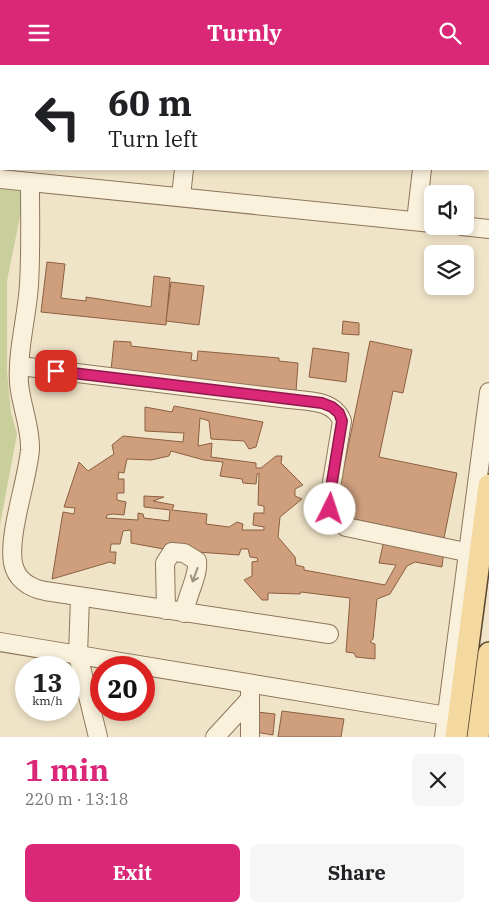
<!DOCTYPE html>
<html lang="en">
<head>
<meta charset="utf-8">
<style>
	body { margin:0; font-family:"IBM Plex Serif",serif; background:#f6f6f6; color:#202124; height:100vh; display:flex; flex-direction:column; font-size:19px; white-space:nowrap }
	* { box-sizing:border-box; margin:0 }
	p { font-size:16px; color:#757577 }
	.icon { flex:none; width:28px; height:28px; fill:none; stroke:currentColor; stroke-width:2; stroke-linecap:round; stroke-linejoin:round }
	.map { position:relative; height:672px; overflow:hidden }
	.drawer { display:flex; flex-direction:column; background:#fff; flex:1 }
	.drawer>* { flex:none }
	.banner { position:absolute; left:0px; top:0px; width:490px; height:105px; box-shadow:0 2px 8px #0003; background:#fff; color:#202124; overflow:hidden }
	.tools { position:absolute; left:424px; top:120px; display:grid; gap:10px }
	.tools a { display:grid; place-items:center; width:50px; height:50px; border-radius:8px; background:#fff; box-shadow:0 2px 8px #0003; font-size:25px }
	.speed { position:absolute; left:15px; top:591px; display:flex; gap:10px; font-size:25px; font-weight:700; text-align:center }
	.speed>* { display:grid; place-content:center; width:65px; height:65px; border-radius:50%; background:#fff; box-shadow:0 2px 8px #0003; line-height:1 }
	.speed small { font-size:12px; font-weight:400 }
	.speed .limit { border:8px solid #d22; background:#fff; color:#111 }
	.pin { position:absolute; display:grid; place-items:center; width:42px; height:42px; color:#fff; margin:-21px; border-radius:10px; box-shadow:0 2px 8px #0006 }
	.me { position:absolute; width:55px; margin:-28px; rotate:4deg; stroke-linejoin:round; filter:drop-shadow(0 0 4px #0008) }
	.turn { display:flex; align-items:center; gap:18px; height:105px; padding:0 25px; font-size:22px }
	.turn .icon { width:65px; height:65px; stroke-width:2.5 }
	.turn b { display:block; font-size:35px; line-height:42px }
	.round { display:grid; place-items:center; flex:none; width:52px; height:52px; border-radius:8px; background:#f6f6f6 }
	.head { display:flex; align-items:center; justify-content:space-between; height:85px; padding:0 25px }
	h1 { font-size:30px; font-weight:700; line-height:38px; color:#db2777 }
	.button { display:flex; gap:10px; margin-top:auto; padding:10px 25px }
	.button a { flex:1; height:58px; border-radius:8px; background:#db2777; color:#fff; font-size:20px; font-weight:700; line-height:58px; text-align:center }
	.button a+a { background:#f6f6f6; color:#202124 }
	header { display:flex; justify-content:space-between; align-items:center; height:65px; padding:0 25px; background:#db2777; color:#fff; font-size:22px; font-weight:700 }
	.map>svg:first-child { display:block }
</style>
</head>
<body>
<header><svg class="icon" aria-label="menu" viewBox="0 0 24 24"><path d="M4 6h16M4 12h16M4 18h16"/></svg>Turnly<svg class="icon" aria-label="search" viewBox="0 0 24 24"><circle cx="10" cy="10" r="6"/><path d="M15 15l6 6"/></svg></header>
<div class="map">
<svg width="489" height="672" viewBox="0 0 489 672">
	<rect width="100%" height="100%" fill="#f0e4c8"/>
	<polygon fill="#c9cf9b" points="0,124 25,127 7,216 7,306 11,348 17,369 0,460"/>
	<g fill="#cf9f7d" stroke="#8d5f41" fill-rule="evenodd">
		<polygon points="47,197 65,199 61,233 86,236 86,232 151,242 154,211 170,213 166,260 41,247"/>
		<polygon points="171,217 204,221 199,260 166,256"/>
		<polygon points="343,256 359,258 359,270 342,269"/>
		<polygon points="114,276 131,277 131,281 192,288 191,295 197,296 198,286 279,293 279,296 298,298 296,327 111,305"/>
		<polygon points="370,276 412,285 403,328 393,326 379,392 457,408 444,473 334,450"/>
		<polygon points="313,283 349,288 346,317 309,312"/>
		<path d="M174 341 263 357 256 382 249 384 244 376 211 374 209 356 200 353 198 381 212 378 211 392 256 398V403H261L276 391H282L281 398 303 420 295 424V431L302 434 280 452 278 472 295 492 296 500 304 502V505L385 520 396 500 379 498 384 475 444 485 442 502 415 497 407 501 390 529 377 534 373 574 370 577 375 579V594L356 592 354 588 346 587 350 533 301 527 300 529 268 528V535H262L244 515 252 511V497L258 496 257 493 250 492 248 484H241L239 490 169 485 131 478V465L123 466 120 479H111L110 487H116L115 499 110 497 52 514 63 447 74 449 75 443 64 442 79 397 88 406 114 389 112 380 123 371 183 377 184 368 145 366V342L172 347ZM171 386 204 395 223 397 220 411 242 414 243 418 256 419 257 409 259 408 258 440 264 441V448H254L253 460 264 462V465H242L243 459 237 457 229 462 206 459 207 449 172 445 174 440 153 436 164 432 144 431V442L170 445 169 456 144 453 143 449 138 448V455L106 453 107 450 113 449 124 450 126 437 117 435V428H124V414H118L119 407 124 408 127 394 151 395 169 391Z"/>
		<polygon points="282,646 344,654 341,672 278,672"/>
		<polygon points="257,647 275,649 273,670 255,667"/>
	</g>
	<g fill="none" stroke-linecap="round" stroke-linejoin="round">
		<g stroke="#8d765c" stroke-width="20">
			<g id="minor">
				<polyline points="63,1 64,0"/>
				<polyline points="195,1 195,0"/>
				<polyline points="435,1 435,0"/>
				<polyline points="0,52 1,38"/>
				<polyline points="0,114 432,158"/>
				<path d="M30 117C30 151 31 186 29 220 27 252 17 286 19 318 21 341 31 362 30 385 27 417 8 469 13 498 16 514 29 523 45 526L329 569"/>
				<polyline points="181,131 184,104"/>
				<polyline points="416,156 422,104"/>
				<polyline points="462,161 489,164"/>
				<path d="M20 301 289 334C308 336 334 335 342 356L329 435C330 448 335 455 346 462L480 490"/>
				<polyline points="80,532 78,590 98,672"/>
				<path d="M166 545 165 498 172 487 184 488 197 496C199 510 187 530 184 548"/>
				<polyline points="0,577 459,653"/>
				<polyline points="215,672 250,634"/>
				<polyline points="250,672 250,619"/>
				<polyline points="444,672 489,327"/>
			</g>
		</g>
		<g stroke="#5b4430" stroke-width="24">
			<g id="major">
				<polyline points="456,672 489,420"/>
				<polyline points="478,672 489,588"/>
			</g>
		</g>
		<use href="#minor" stroke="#faf1dc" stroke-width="18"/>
		<use href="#major" stroke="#f3d9a0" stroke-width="21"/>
	</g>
	<defs><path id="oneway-shaft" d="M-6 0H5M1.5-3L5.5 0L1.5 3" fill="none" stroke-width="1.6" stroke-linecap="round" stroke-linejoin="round" transform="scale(1.25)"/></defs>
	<use stroke="#9c907e" href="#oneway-shaft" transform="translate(195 510) rotate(110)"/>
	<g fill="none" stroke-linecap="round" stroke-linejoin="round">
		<g stroke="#8e194d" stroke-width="12">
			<polyline id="route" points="56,306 322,338 332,342 339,348 342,356 329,435 330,444"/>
		</g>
		<use href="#route" stroke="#db2777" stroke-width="9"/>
	</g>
</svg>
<div class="tools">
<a><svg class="icon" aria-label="sound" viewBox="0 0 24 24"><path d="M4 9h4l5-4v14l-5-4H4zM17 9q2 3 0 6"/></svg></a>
<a><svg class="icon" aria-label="layers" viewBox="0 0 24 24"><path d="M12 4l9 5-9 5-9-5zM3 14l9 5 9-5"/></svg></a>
</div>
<div class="speed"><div>13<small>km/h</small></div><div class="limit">20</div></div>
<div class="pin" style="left:56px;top:306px;background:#d93025"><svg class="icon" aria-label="arrive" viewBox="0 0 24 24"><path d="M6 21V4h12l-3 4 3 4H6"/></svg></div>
<svg class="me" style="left:330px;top:444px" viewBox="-20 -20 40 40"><circle r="19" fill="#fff"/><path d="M0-13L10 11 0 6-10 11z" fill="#db2777"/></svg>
<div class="banner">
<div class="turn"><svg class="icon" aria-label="left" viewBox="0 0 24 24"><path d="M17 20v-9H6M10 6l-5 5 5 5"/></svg><div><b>60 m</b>Turn left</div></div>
</div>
</div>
<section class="drawer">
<div class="head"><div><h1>1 min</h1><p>220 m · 13:18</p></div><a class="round"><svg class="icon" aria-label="close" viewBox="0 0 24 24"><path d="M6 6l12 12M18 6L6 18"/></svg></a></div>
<div class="button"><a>Exit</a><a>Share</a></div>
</section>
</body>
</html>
